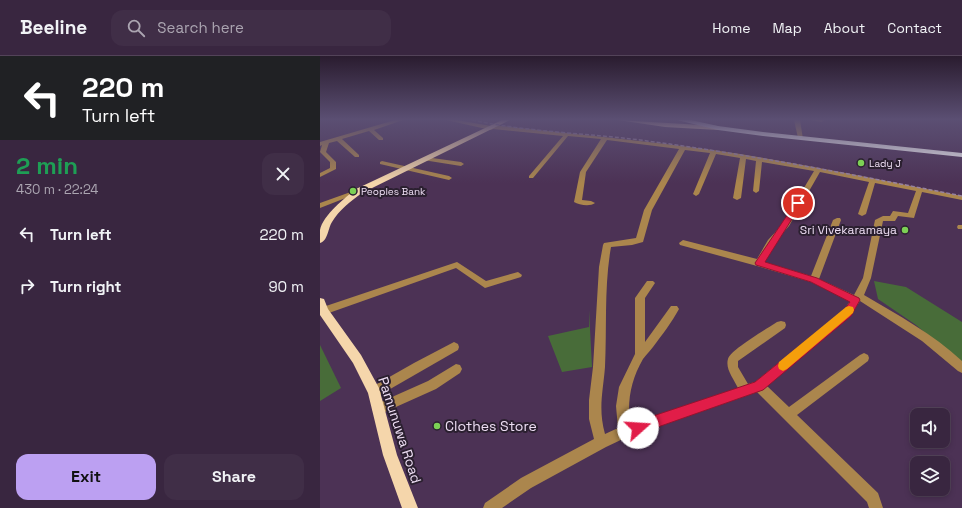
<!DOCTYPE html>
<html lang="en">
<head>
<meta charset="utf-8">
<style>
	body { margin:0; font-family:"Space Grotesk",sans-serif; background:#402e47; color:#f1f3f6; height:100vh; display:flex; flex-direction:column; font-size:15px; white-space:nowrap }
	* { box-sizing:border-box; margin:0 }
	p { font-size:13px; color:#aba5b1 }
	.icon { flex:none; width:22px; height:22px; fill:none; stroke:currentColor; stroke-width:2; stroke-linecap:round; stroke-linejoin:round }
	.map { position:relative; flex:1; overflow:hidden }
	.drawer { display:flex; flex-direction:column; background:#392640; width:320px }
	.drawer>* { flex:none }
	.top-card { background:#202124; color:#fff; overflow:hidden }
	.controls { position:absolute; left:590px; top:352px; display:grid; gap:8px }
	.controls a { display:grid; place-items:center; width:40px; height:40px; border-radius:8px; background:#392640; box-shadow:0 2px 6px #0003,0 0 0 1px #534359; font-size:20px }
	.pin { position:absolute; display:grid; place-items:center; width:34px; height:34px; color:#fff; margin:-17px; border:2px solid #fff; border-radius:50%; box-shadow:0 1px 4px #0007 }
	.me { position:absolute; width:44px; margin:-22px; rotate:71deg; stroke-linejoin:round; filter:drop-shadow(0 0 3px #0008) }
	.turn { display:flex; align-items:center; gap:14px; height:84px; padding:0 16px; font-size:18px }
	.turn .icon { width:52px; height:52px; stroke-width:2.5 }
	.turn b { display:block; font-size:28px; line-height:34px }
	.round { display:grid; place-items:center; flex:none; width:42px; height:42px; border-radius:12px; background:#402e47 }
	.overview { display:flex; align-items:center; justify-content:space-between; height:68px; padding:0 16px }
	h1 { font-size:24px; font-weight:800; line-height:30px; color:#1e9e55 }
	.button { display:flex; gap:8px; margin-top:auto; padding:8px 16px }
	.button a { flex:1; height:46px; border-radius:12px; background:#bca0f2; color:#111; font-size:16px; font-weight:800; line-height:46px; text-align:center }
	.button a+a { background:#402e47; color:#f1f3f6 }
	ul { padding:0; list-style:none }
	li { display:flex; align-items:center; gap:12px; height:52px; padding:0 16px }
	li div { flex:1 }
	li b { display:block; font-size:15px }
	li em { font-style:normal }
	header { display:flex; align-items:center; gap:24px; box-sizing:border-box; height:56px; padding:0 20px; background:#392640; border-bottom:1px solid #534359 }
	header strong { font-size:19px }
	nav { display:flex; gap:22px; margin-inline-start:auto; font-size:14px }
	.search { width:280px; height:36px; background:#402e47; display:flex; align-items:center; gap:10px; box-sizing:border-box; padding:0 14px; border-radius:12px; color:#aba5b1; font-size:15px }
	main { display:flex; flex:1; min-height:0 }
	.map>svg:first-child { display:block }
</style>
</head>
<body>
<header>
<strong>Beeline</strong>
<div class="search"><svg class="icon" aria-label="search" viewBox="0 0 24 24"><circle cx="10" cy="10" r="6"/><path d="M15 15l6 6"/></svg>Search here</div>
<nav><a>Home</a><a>Map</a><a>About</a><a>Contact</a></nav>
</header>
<main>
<section class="drawer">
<div class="top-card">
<div class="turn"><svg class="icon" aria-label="left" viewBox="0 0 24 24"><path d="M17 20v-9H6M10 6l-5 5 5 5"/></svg><div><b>220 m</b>Turn left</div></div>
</div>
<div class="overview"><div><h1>2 min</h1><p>430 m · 22:24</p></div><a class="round"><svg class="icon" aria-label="close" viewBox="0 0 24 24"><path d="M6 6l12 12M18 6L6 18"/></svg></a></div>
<ul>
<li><svg class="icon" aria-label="left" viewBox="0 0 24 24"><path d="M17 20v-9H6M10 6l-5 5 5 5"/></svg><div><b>Turn left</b></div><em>220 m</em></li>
<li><svg class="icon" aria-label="right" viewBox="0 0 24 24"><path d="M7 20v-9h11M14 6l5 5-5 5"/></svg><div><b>Turn right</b></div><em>90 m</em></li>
</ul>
<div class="button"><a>Exit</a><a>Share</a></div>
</section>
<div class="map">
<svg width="642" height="452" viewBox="0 0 642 452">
	<rect width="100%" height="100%" fill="#4c3255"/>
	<g fill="#486c39">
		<polygon points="554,225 586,231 642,266 642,308 596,269 558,243"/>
		<polygon points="269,254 272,311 242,316 228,280 269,271"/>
		<polygon points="0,289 21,332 0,345"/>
	</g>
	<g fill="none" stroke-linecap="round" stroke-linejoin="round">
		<g fill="#ab864d" fill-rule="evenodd">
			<polygon points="75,64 83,64 54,74 63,82 63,84 59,84 49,75 22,83 39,99 39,101 35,101 17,85 9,87 6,96 16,106 16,113 0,121 0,117 10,112 10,106 0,96 2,89 0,90 0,86"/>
			<path d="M126 64H137L171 70 173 69C246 77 320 84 393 94 477 106 560 124 642 140V144L602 136 594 162 578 160 575 165H563L551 222 544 239C578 259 613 278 642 305V317L638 315 602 285 540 245 530 260 447 330 469 351 540 299 544 297 548 299 549 302 548 305 477 359 558 437 563 452H549L547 446 437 336 305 382 286 391 211 432 182 452H163L165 447 201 422 274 383 269 363V344L273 311 279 211 283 189 284 187 316 182 324 154 359 93 287 84 266 116 262 144 271 145 275 147C270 151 259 149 254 146L260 116 281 83 248 80 213 122H209V120L243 80 173 73 171 74ZM365 94 390 97 373 138 376 140 379 138 396 98 420 102 413 142 417 144 421 142 426 103 436 105 433 135 436 137 439 135 442 106 494 115 462 169 448 184 437 203 363 184 359 187 360 189 437 210 491 226 530 245 524 254 435 326 428 328 418 311V305L465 272 466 269 465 266 461 265 457 266C448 272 410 294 408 303 405 313 414 323 418 332L310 368C307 344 311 324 323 303 326 299 330 295 333 291 342 279 352 266 359 253L357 250H351L325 286V242L335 227 333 225H327L315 242V298L299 331 296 350 298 372 285 378C278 353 283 336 285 311 287 271 284 230 291 191L312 189 323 186 332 154ZM500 116 549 126 538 158 542 160 546 158 555 127 596 135 588 157 573 155 570 160H563L555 164 543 222 534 239 499 223 521 164 520 162H517L513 164 491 220 444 206 454 187 469 170Z"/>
			<polygon points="474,64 480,64 483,83 478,82"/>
			<polygon points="490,64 504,64 502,66"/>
			<polygon points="105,101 141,106 144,108 141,110 103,104 102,103"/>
			<polygon points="62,105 129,120 132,122 129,124 60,108 60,106"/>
			<polygon points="39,133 42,135 41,136 0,152 0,147"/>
			<polygon points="638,169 642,169 642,173 638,173 637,171"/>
			<polygon points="137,206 166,225 198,216 202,219 201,221 165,232 136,212 6,258 0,258 0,252"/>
			<polygon points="134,286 138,288 139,291 138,294 58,340 54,341 50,340 48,336 50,332 94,307"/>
			<polygon points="136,308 140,309 142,313 140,317 116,333 58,359 54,357 52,353 54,349 108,325"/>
		</g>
		<g fill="#f5d6ab" fill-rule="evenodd">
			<path d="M182 64H190L42 137C31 145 19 154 12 166 8 172 8 185 0 187 0 183 0 178 0 174 3 159 25 142 36 133Z"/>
			<polygon points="298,64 398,70 401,72 398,74 345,71"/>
			<polygon points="0,242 4,243 8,253 41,299 59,332 77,399 98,452 82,452 63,399 48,337 33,307 0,259"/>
		</g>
		<polygon fill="#fafafa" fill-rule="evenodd" points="357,64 371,64 398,70 443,76 642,97 642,101 443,80 398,74"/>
		<path stroke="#97829f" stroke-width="1.5" stroke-dasharray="4 2" stroke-linecap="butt" d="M152 64C208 76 264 77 320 84 428 98 535 119 642 140"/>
	</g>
	<linearGradient id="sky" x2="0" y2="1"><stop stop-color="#2a1c2f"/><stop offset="0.5" stop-color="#5b4f73"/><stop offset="1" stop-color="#5b4f73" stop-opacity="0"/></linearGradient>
	<rect width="642" height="127" fill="url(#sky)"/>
	<polygon fill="#e11d48" stroke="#92132f" points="478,145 482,147 445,206 497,222 539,242 540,244 531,260 443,334 318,378 313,376 311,372 313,367 318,365 435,326 524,254 530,246 491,226 436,209 435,207 476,146"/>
	<polygon fill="#f59e0b" points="529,250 533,251 534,254 533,257 467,313 463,315 459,313 458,310 459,306 526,251"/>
	<g fill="#7cd155" stroke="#2b2030" stroke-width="1.5">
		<circle cx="541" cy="107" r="4"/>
		<circle cx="33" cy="135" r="4"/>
		<circle cx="585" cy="174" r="4"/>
		<circle cx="117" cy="370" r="4"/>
	</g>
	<g text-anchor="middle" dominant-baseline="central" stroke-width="4" stroke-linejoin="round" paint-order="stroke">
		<g font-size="10" fill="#eedef4" stroke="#2b2030" text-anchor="start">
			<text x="549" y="107">Lady J</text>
			<text x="41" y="135">Peoples Bank</text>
		</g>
		<g font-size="12" fill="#eedef4" stroke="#2b2030" text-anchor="end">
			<text x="577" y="174">Sri Vivekaramaya</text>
		</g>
		<g font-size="14" fill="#eedef4" stroke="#2b2030" text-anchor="start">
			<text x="125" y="370">Clothes Store</text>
		</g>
		<g font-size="14" fill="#eedef4" stroke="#2b2030">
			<text transform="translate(80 374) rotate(72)">Pamunuwa Road</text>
		</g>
	</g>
</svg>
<div class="controls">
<a><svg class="icon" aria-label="sound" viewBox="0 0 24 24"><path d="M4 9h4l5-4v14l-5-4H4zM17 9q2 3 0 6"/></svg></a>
<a><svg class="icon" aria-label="layers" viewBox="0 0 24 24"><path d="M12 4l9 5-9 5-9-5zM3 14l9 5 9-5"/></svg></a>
</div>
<div class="pin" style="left:478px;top:147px;background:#d93025"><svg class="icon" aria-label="arrive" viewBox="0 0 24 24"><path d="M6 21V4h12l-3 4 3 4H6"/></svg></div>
<svg class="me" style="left:318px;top:372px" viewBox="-20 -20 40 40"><circle r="19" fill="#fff"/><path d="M0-13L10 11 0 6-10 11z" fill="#e11d48"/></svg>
</div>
</main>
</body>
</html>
